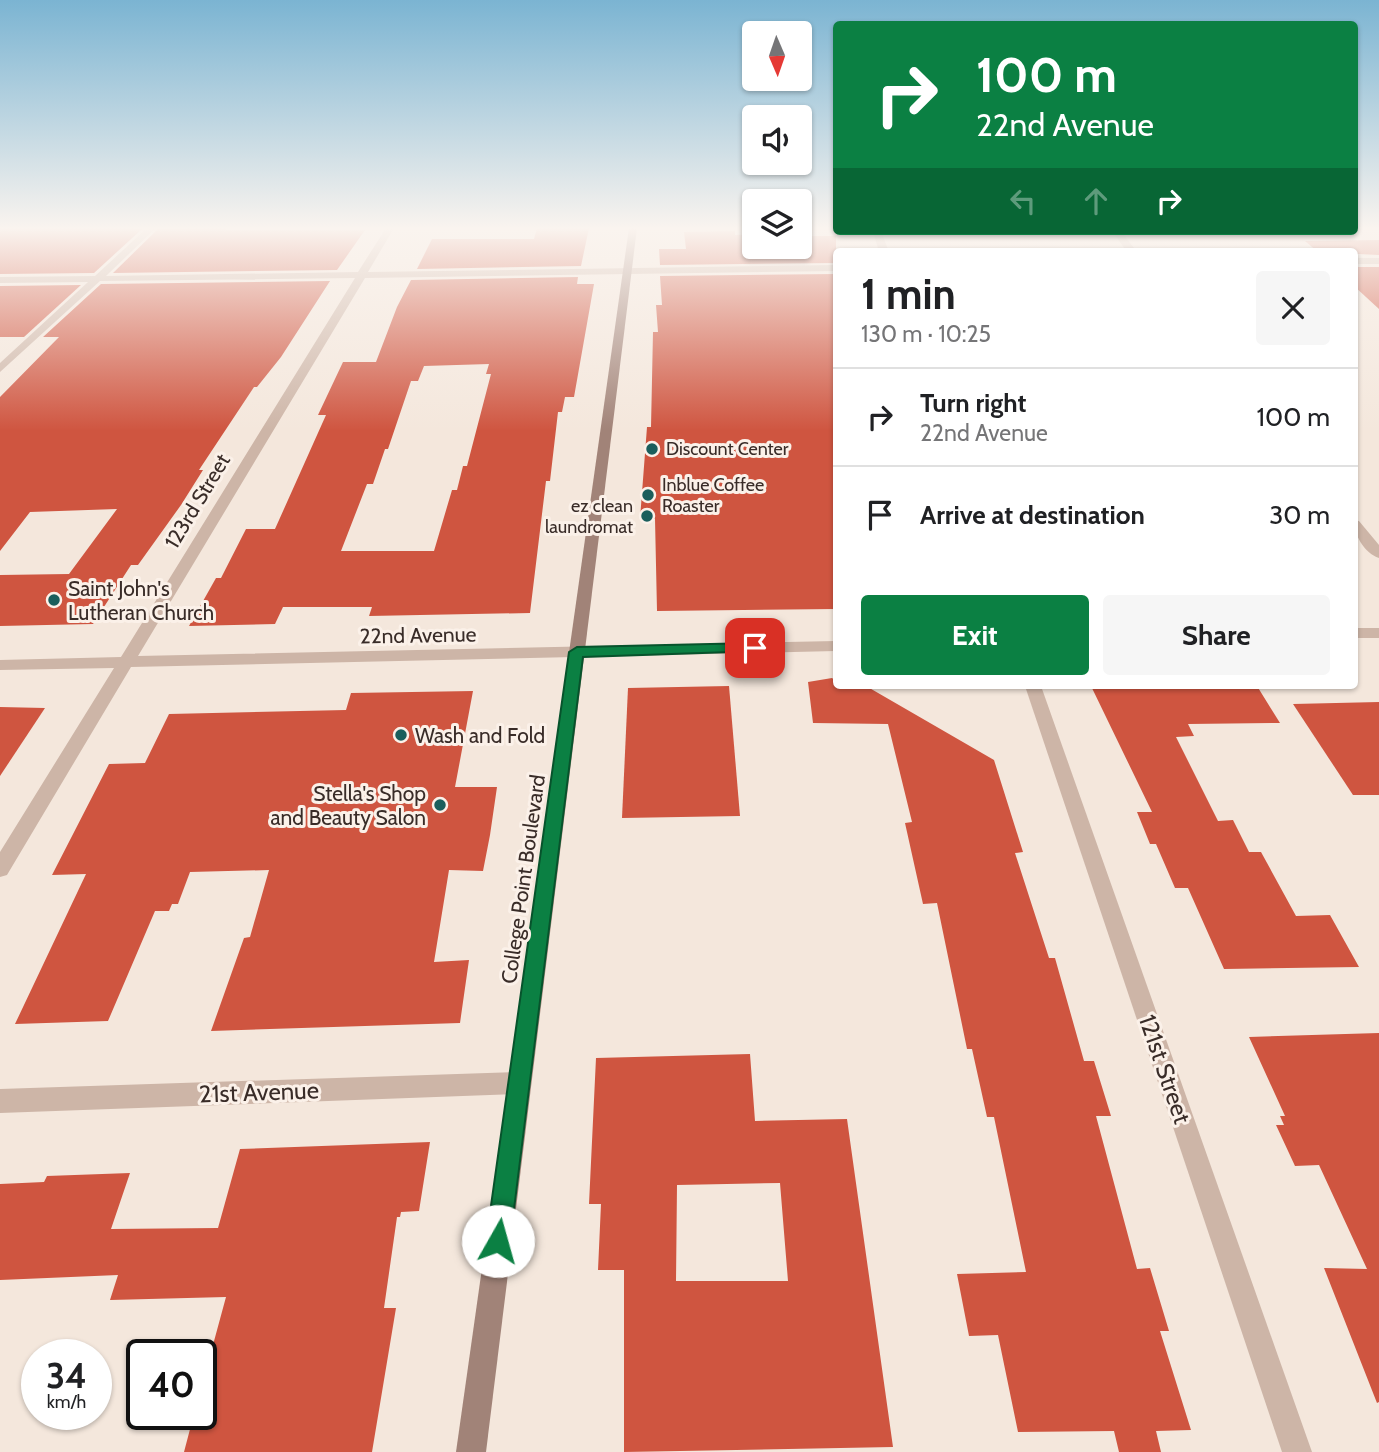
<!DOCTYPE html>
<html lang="en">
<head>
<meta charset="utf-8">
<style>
	body { margin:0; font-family:Cabin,sans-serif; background:#f6f6f6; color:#202124; height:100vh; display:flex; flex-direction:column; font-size:26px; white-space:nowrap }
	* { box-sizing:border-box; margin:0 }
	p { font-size:23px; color:#757577 }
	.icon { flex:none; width:38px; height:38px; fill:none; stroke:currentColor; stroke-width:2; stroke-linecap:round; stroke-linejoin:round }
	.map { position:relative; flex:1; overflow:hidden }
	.details { position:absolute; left:833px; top:248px; width:525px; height:441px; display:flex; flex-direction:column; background:#fff; border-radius:7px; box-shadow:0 2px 5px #0004 }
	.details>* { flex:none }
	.guide { position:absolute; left:833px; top:21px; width:525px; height:214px; border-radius:7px; box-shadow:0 2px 5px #0004; background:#0b8043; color:#fff; overflow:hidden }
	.needle { width:46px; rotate:178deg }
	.tools { position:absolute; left:742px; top:21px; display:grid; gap:14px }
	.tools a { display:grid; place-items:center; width:70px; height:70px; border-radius:7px; background:#fff; box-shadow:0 2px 5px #0004; font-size:35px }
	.speed { position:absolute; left:21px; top:1339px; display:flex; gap:14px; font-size:35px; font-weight:700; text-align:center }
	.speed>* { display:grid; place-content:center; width:91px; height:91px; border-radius:50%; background:#fff; box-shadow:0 2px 5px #0004; line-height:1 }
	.speed small { font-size:18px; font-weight:400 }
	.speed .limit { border:4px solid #111; border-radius:10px; background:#fff; color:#111 }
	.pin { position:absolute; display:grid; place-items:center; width:60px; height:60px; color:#fff; margin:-30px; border-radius:14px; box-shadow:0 4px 10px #0006 }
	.me { position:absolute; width:77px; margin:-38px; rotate:7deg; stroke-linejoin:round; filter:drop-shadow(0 0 5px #0008) }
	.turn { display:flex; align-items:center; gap:24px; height:147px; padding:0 28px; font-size:32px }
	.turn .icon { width:91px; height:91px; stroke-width:2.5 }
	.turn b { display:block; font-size:49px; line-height:60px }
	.lanes { display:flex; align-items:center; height:66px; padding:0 28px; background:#0003; justify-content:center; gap:35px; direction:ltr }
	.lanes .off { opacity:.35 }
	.round { display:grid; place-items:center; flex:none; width:74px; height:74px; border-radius:7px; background:#f6f6f6 }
	.overview { display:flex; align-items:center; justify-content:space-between; height:119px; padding:0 28px }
	h1 { font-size:42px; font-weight:700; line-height:52px }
	.button { display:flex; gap:14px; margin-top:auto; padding:14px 28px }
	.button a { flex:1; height:80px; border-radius:7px; background:#0b8043; color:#fff; font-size:28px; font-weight:700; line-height:80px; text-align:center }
	.button a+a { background:#f6f6f6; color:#202124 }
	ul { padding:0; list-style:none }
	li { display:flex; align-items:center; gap:21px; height:98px; padding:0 28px; border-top:2px solid #e0e0e0 }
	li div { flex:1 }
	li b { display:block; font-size:26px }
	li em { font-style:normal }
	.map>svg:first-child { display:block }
</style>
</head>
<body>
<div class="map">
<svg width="1379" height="1452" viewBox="0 0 1379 1452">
	<rect width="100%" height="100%" fill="#f4e7dc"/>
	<g fill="#cf5540" fill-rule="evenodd">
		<polygon points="0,228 121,228 142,229 94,273 0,274"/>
		<polygon points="537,228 589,228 581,266 417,269 432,239 534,239"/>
		<polygon points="158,229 227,228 225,230 365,230 337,270 113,273"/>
		<polygon points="735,231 735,235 754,234 754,247 800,247 800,236 836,236 836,263 660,265 659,249 686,249 684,232"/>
		<polygon points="1379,240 1379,255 1318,252 1305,241"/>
		<polygon points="1354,267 1379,267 1379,309 1354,286"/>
		<polygon points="836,274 836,609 657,611 655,519 640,519 647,427 651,427 653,332 658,332 656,305 662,305 660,276"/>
		<path d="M578 277 577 284H594L574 397H565L562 412H558L550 481H546L530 613 369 616 372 607H283L275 624 189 626 216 578H221L246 529H275L326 415H318L343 362H376L397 307 411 280ZM489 364 486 374H491L467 466H463L457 490H452L434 551H341L367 484H373L385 449H388L411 381H418L424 366Z"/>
		<polygon points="330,281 281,357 257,387 254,387 199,470 203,470 181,505 138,565 131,565 93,624 0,626 0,575 69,574 117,509 30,512 0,551 0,397 59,337 43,337 101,284"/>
		<polygon points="81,285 24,337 0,337 0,286"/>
		<polygon points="832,678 836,681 836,686 866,686 994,760 1023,852 1015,853 1049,958 1055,958 1084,1061 1094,1061 1111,1116 1096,1116 1137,1269 1150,1268 1169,1331 1160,1331 1191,1430 1156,1431 1161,1452 1119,1452 1114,1431 1018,1432 998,1335 969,1336 957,1274 1026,1272 994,1117 987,1117 972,1049 967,1049 937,903 923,904 905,823 912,822 888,724 813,723 808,682"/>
		<polygon points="729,686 740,816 622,818 628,688"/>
		<polygon points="1091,686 1257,686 1280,723 1188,724 1194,736 1176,737 1218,821 1233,820 1249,852 1261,852 1296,916 1330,915 1359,967 1224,969 1188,888 1175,888 1156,844 1150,844 1137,812 1152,812"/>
		<polygon points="473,691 455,787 497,787 490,835 483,871 449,870 434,962 469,960 460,1023 211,1031 244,938 250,937 269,870 190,872 178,904 172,904 169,911 155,911 108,1021 15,1024 86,874 52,875 109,764 145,763 169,714 346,710 351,693"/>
		<polygon points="1379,702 1379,795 1353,795 1293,704"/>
		<polygon points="0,707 45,708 0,776"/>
		<polygon points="1379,1033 1379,1402 1377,1403 1324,1268 1367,1269 1319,1165 1295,1166 1276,1125 1284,1125 1280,1116 1285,1116 1249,1037"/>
		<path d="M750 1054 755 1121 847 1119 893 1447 624 1452V1270H598L601 1204H589L596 1058ZM780 1183 788 1281H676L677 1185Z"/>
		<polygon points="430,1142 419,1211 401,1212 400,1217 397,1217 384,1308 396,1308 372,1452 184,1452 194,1414 201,1414 201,1389 226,1297 110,1300 118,1275 0,1280 0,1184 44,1182 47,1176 130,1173 111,1229 218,1228 240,1149"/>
	</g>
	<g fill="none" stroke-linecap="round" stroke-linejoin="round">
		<g fill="#cdb5a7" fill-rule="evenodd">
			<polygon points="147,228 156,228 106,276 358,272 386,228 394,228 368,272 836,265 836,271 365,278 138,656 836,641 836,651 131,667 7,875 0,877 0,852 114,668 0,670 0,660 121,657 355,278 100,281 0,372 0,363 88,282 0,283 0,277 95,276"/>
			<polygon points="873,231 881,231 889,252 879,252"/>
			<polygon points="1112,231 1121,231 1137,252 1127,252"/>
			<rect x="1354" y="258" width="25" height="6"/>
			<path d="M1354 520 1359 521 1379 545V558C1364 553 1354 535 1354 520Z"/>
			<rect x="1354" y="628" width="25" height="10"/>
			<polygon points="1025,686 1041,686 1312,1452 1282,1452"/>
			<polygon points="519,1072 527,1075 531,1083 527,1091 519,1094 0,1113 0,1089"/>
		</g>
		<polygon fill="#a18378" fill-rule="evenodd" points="629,228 637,228 486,1452 456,1452"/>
	</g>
	<linearGradient id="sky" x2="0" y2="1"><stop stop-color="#7bb4d2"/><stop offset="0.53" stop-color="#faf4ef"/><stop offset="1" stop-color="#faf4ef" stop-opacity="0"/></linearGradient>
	<rect width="1379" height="431" fill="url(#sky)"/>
	<polygon fill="#0b8043" stroke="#07532c" stroke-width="2" points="755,643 761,644 761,651 583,657 510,1241 507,1250 498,1253 490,1250 486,1241 569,652 577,647"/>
	<g fill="#1a5e5c" stroke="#fbf1e9" stroke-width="2.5">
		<circle cx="652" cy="449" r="7"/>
		<circle cx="648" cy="495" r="7"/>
		<circle cx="647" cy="516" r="7"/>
		<circle cx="54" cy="600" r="7"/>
		<circle cx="401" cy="735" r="7"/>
		<circle cx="440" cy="805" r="7"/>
	</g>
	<g text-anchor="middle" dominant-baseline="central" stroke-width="6" stroke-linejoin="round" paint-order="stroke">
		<g font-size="18" fill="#392c28" stroke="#fbf1e9" text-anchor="start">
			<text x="666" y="449">Discount Center</text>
			<text x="662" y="485">Inblue Coffee<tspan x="662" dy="21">Roaster</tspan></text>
			<text x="633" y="506" text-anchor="end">ez clean<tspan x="633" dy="21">laundromat</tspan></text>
		</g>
		<g font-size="21" fill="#392c28" stroke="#fbf1e9">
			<text transform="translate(197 501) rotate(-59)">123rd Street</text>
			<text transform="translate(418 635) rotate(-1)">22nd Avenue</text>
			<text transform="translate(523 879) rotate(-82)">College Point Boulevard</text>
		</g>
		<g font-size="21" fill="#392c28" stroke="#fbf1e9" text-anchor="start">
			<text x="68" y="588">Saint John's<tspan x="68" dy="24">Lutheran Church</tspan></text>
			<text x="415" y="735">Wash and Fold</text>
			<text x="426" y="793" text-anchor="end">Stella's Shop<tspan x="426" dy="24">and Beauty Salon</tspan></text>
		</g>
		<g font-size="24" fill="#392c28" stroke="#fbf1e9">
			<text transform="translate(1165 1069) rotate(71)">121st Street</text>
			<text transform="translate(259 1092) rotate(-2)">21st Avenue</text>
		</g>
	</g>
</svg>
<div class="tools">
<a><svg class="needle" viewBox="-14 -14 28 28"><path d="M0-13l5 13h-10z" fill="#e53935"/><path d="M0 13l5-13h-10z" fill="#757577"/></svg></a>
<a><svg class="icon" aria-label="sound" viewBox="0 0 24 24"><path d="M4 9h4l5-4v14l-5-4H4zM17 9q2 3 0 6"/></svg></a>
<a><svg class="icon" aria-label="layers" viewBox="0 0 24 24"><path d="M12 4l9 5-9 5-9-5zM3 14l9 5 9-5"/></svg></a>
</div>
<div class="speed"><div>34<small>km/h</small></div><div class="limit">40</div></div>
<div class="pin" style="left:755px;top:648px;background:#d93025"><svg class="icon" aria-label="arrive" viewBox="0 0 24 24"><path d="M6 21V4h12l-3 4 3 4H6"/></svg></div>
<svg class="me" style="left:498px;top:1241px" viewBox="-20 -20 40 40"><circle r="19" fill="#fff"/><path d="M0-13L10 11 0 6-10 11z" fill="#0b8043"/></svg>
<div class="guide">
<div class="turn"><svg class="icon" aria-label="right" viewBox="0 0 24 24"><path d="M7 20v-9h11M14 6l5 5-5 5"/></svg><div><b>100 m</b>22nd Avenue</div></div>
<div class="lanes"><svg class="icon off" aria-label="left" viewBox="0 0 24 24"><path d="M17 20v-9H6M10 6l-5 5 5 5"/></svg><svg class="icon off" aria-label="ahead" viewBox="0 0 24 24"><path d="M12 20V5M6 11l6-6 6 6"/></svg><svg class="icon" aria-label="right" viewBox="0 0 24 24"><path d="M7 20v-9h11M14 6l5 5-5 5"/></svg></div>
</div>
<section class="details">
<div class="overview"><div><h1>1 min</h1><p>130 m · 10:25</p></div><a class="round"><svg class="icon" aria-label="close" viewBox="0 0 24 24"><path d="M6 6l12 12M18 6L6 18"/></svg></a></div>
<ul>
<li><svg class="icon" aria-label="right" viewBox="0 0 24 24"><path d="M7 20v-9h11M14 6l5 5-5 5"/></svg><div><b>Turn right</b><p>22nd Avenue</p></div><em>100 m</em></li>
<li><svg class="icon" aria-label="arrive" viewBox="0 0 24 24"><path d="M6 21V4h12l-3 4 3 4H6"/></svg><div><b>Arrive at destination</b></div><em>30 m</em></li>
</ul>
<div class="button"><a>Exit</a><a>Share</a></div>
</section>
</div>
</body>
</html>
